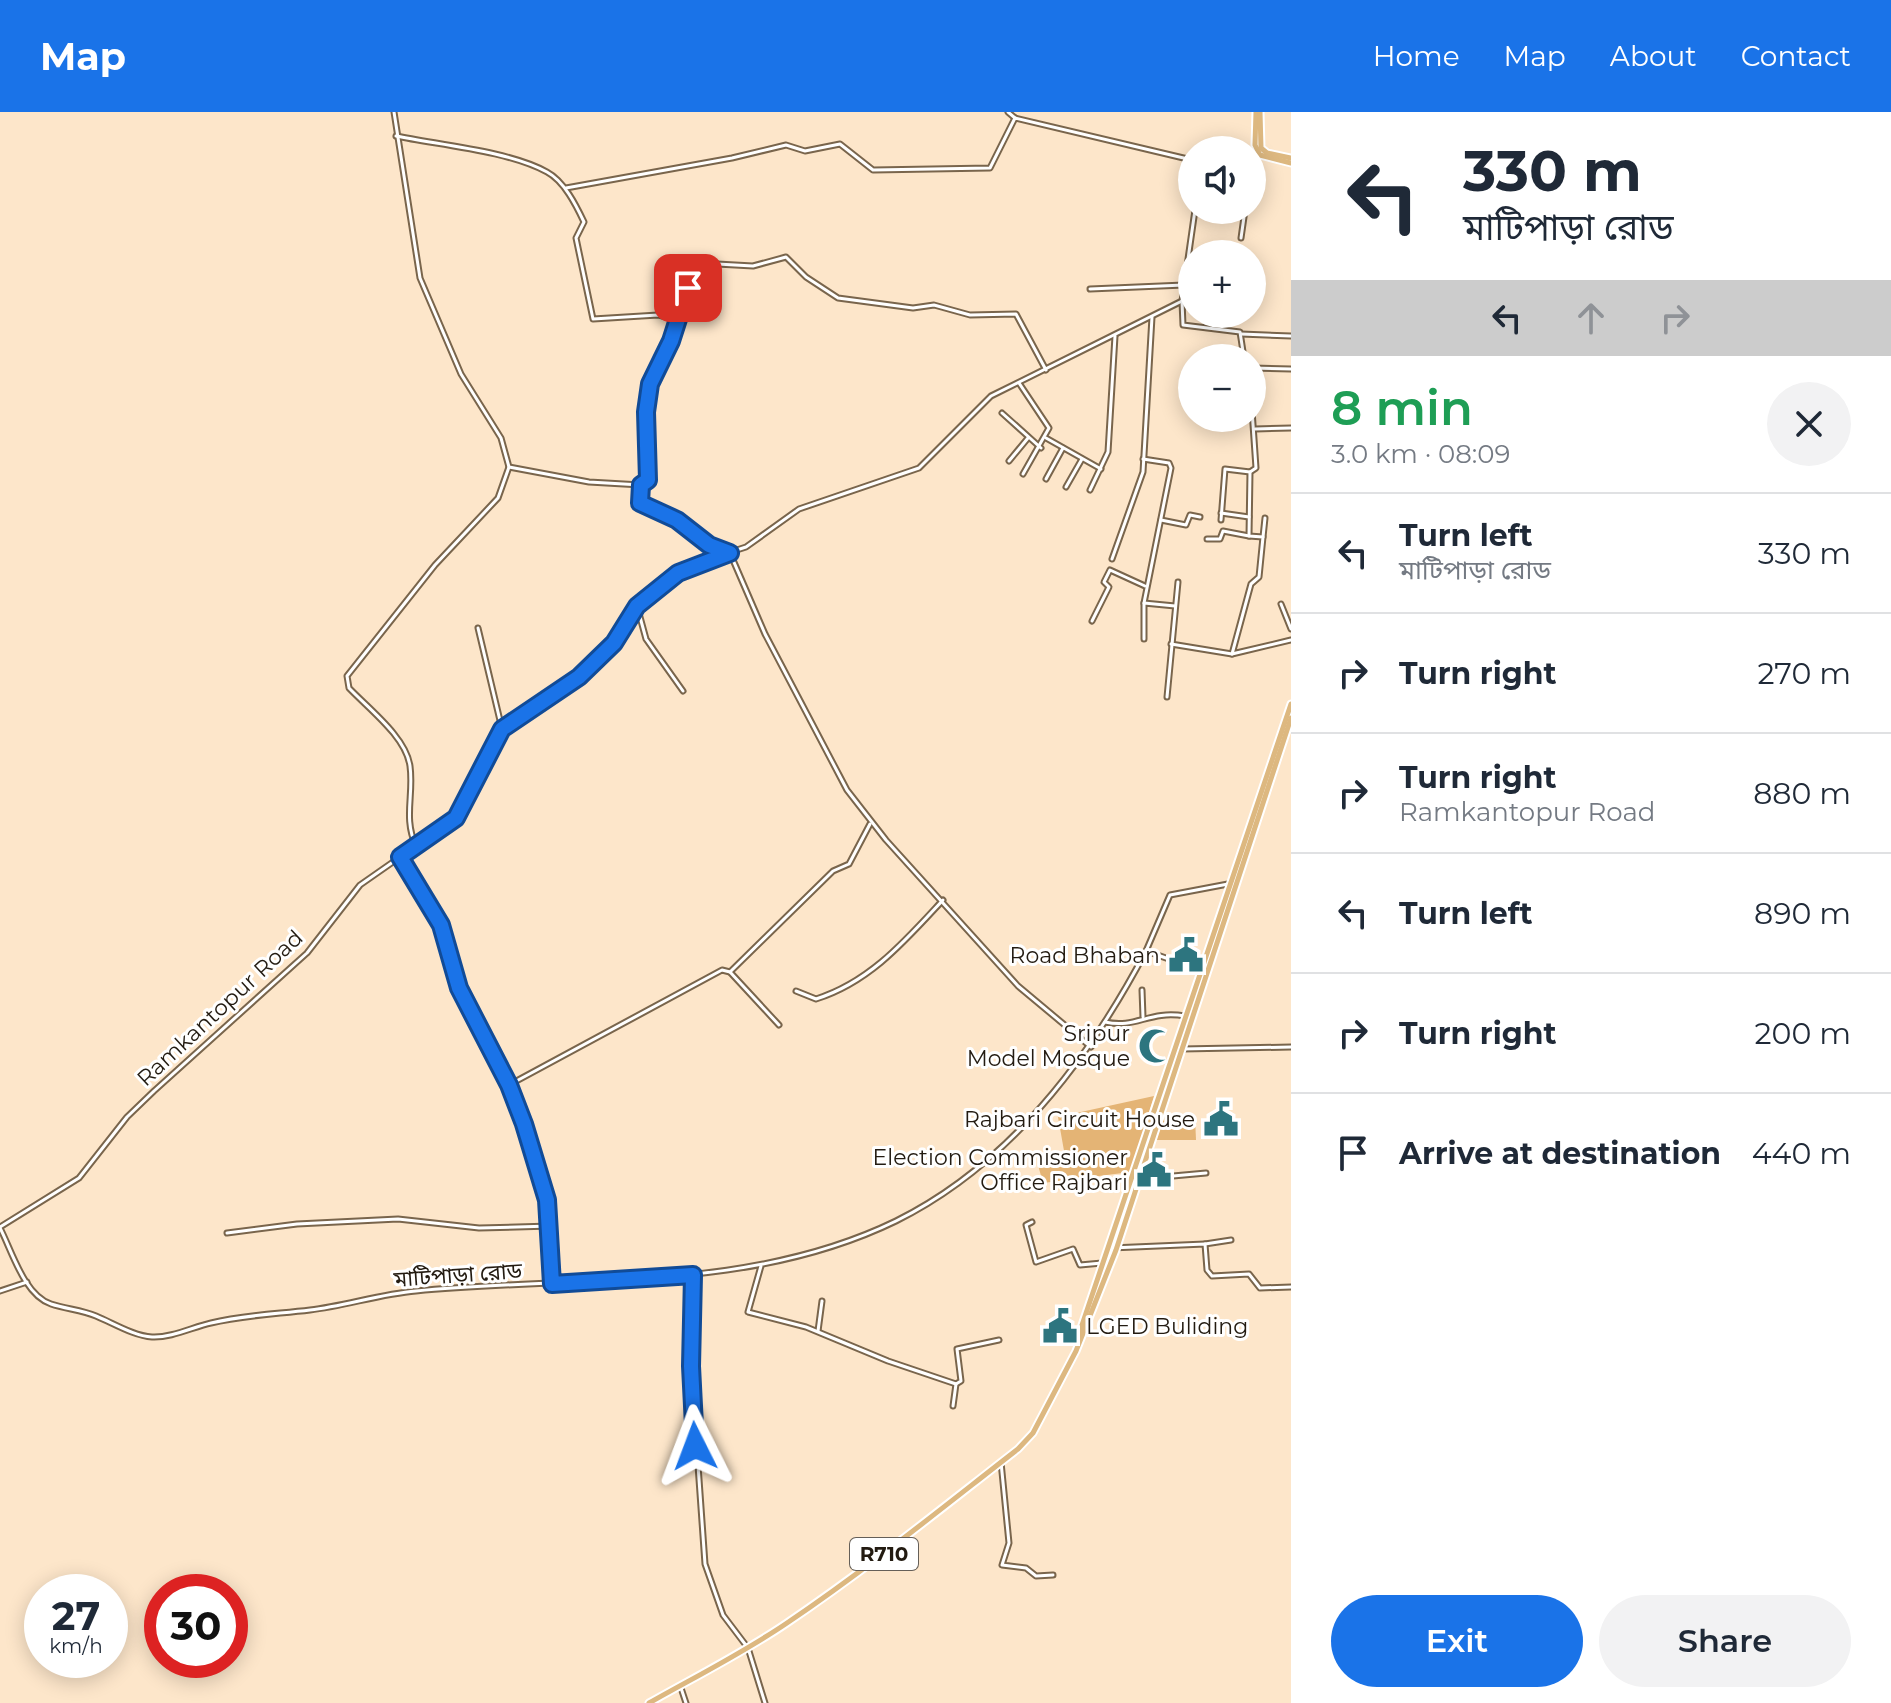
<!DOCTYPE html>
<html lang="en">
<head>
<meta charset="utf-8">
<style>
	body { margin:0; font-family:Montserrat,"Noto Sans Bengali",sans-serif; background:#f2f2f3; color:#1f2937; height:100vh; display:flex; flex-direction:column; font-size:30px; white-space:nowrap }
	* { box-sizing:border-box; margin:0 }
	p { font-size:26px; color:#747a83 }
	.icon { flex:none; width:44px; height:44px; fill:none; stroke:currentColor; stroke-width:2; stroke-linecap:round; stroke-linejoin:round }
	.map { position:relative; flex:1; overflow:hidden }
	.sheet { display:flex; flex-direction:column; background:#fff; width:600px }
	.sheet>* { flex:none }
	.guide { background:#fff; color:#1f2937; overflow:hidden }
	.fabs { position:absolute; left:1178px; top:24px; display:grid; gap:16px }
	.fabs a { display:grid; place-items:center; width:88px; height:88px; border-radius:50%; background:#fff; box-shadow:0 4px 20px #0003; font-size:40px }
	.speed { position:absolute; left:24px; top:1462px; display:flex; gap:16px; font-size:40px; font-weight:700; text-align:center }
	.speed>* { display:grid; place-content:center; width:104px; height:104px; border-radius:50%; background:#fff; box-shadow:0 4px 20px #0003; line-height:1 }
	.speed small { font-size:20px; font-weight:400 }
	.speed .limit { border:12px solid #d22; background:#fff; color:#111 }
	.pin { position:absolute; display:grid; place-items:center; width:68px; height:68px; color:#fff; margin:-34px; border-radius:16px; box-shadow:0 4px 12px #0006 }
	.me { position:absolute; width:88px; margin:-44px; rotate:357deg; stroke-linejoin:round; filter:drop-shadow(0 0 6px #0008) }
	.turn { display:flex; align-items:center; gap:28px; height:168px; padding:0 40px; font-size:36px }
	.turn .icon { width:104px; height:104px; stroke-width:2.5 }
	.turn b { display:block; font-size:56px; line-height:68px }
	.lanes { display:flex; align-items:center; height:76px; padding:0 40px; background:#0003; justify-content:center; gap:40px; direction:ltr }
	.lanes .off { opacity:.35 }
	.round { display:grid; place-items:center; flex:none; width:84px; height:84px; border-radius:42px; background:#f2f2f3 }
	.summary { display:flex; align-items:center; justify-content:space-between; height:136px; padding:0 40px }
	h1 { font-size:48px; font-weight:600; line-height:60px; color:#1e9e55 }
	.cta { display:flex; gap:16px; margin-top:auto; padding:16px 40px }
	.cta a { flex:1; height:92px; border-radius:48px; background:#1a73e8; color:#fff; font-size:32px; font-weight:600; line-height:92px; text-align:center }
	.cta a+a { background:#f2f2f3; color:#1f2937 }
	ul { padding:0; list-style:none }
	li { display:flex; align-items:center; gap:24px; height:120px; padding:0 40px; border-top:2px solid #e0e1e3 }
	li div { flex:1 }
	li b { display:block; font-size:30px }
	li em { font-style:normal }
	header { display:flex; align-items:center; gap:48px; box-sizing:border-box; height:112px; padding:0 40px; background:#1a73e8; color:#fff }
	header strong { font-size:38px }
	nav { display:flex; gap:44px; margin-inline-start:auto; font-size:28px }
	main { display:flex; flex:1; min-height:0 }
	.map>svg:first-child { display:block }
</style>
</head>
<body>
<header>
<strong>Map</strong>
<nav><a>Home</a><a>Map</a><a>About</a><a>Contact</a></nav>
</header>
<main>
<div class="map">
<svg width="1291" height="1591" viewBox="0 0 1291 1591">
	<rect width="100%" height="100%" fill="#fde6ca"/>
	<g fill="#e4b475">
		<polygon points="1154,984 1131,1060 1043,1071 1038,1053 1066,1050 1058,1005"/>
		<polygon points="1165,1004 1195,1005 1196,1028 1156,1028"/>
	</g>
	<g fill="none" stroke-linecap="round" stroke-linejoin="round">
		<g stroke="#79654c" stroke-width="7">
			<g id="minor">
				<polyline points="394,0 420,166 461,262 501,326 509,355 589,370 641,373 644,395 677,408 709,433 730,441 765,522 847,678 886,728 1018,874 1091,935"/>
				<polyline points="1008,0 1015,6"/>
				<path d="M396 24C440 33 509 39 547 60 564 69 576 93 584 110L576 126 593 207 658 203 676 208 696 161 717 152 753 154 786 145 806 165 838 186 913 196 934 193 970 203 1016 202 1046 258"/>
				<polyline points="1252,52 1255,45"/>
				<polyline points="566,76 732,46 786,33 805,39 840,32 873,58 990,56 1015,6 1192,48"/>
				<polyline points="1195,98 1182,189 1183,213 1240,220 1244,246"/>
				<polyline points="1241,126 1245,98"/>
				<polyline points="1090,177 1184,173"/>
				<polyline points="1241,222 1291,224"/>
				<polyline points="1252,256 1291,257"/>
				<polyline points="1019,271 1049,316 1023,362"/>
				<polyline points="1252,298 1256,356 1250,360 1249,424 1263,425 1259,465 1251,472 1232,542 1291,528"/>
				<polyline points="1002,301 1041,336"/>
				<polyline points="1255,317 1291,316"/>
				<polyline points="1046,326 1101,357"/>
				<polyline points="1143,347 1169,351 1171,356 1144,491"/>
				<polyline points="1009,349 1028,326"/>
				<polyline points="1046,367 1063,336"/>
				<path d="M641 373 648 368C648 337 642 303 650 272 655 249 670 231 676 208"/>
				<polyline points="1066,375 1082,347"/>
				<polyline points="1090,378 1108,340 1115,224"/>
				<polyline points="1221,401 1249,405"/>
				<polyline points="1161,408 1186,413 1190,403 1200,405"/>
				<polyline points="1221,408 1225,357 1250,360"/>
				<polyline points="1263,425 1265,406"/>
				<polyline points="1207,427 1220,427 1223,419 1249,424"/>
				<polyline points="1112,447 1143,360 1152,205"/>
				<polyline points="1281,492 1291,517"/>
				<polyline points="637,494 646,527 683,579"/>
				<polyline points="1092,509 1109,475 1104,470 1110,458 1145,474"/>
				<polyline points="478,516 502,617"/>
				<polyline points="1144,527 1144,491 1175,494"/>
				<polyline points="1171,532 1232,542"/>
				<polyline points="1167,585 1178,470"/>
				<path d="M416 734C403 706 414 683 410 654 406 625 369 597 349 576L347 564 435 453 498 386 509 355"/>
				<polyline points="400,745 441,813 459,876 509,973 524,1012 547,1088 552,1172"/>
				<polyline points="1146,839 1170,783 1228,772"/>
				<polyline points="730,860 833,759 849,752 870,712"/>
				<polyline points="1142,878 1143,905"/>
				<path d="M796 879 816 887C870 870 905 829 943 788"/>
				<path d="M1105 910C1137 917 1148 898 1185 904"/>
				<polyline points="1182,937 1291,935"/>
				<polyline points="509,973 722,858 730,860 779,913"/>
				<polyline points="1140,1067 1206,1061"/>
				<polyline points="1032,1110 1026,1113 1036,1150 1073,1137 1080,1153 1102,1151"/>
				<polyline points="0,1115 79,1066 127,1005 154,979 307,841 360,773 456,706 498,620 579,565 614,531 637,494 678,461 700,450 746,435 799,397 919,356 991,284 1182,189"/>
				<path d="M0 1116C12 1139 24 1183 51 1192 66 1197 82 1198 96 1204 113 1211 134 1224 152 1225 171 1226 193 1215 211 1211 244 1203 277 1202 310 1198 345 1194 380 1182 416 1179 576 1163 746 1182 896 1109 1009 1053 1088 949 1146 839L1183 852 1206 853"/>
				<polyline points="227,1121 297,1112 398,1107 479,1116 551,1114"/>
				<polyline points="1205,1132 1231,1128"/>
				<polyline points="1111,1136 1205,1132 1207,1158 1212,1164 1249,1162 1260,1176 1291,1175"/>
				<polyline points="761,1154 748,1200 806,1215 888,1249 956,1272 961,1269 957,1237 999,1228"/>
				<polyline points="693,1163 691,1254 705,1452 723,1503 748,1536 765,1591"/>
				<polyline points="0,1179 27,1170"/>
				<polyline points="818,1219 822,1189"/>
				<polyline points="953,1294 956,1272"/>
				<polyline points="1001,1350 1009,1431 1002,1453 1026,1456 1036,1464 1053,1463"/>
				<polyline points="681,1576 686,1591"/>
			</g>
		</g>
		<g stroke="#fff" stroke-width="9">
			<g id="primary">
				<polyline points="1256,0 1255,33 1260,43 1291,51"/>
				<polyline points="1260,0 1261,36 1267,41 1291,46"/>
				<polyline points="1078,1225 1291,592"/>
				<path d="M649 1591C695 1565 743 1541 787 1511 867 1457 942 1396 1018 1337L1033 1321 1076 1239 1116 1138 1291 606"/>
			</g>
		</g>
		<use href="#minor" stroke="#fff" stroke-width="3"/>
		<use href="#primary" stroke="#ddb880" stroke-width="5"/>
	</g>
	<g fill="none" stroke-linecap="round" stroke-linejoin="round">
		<g stroke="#114b97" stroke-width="20">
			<polyline id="route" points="688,176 671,229 650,272 646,300 648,368 641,373 640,391 677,408 709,433 730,441 678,461 637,494 614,531 579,565 502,617 456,706 400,745 441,813 459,876 509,973 524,1012 547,1088 552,1172 693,1163 691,1254 695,1334"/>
		</g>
		<use href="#route" stroke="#1a73e8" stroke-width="14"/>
	</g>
	<defs>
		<g id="civic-bare" transform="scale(2.76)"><path d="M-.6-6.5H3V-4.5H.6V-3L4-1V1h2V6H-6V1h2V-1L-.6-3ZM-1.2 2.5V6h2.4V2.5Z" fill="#2d757f" stroke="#fff" stroke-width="2.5" paint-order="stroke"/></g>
		<g id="mosque-bare" transform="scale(2.76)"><path d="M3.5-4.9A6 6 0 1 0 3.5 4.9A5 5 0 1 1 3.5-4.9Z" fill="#2d757f" stroke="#fff" stroke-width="2.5" paint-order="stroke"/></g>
	</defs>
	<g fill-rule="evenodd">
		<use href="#civic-bare" x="1186" y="843"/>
		<use href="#mosque-bare" x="1156" y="934"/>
		<use href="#civic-bare" x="1221" y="1007"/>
		<use href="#civic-bare" x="1154" y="1058"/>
		<use href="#civic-bare" x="1060" y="1214"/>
	</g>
	<g text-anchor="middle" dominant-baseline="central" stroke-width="6" stroke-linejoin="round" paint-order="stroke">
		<rect fill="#fff" stroke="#655f58" stroke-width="2" x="850" y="1426" width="68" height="32" rx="6"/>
		<g font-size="20" font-weight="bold" fill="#231b11">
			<text x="884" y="1442">R710</text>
		</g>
		<g font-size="22" fill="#231b11" stroke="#fff" text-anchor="end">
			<text x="1160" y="843">Road Bhaban</text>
			<text x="1130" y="921">Sripur<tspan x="1130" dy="25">Model Mosque</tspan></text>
			<text x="1195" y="1007">Rajbari Circuit House</text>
			<text x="1128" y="1045">Election Commissioner<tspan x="1128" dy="25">Office Rajbari</tspan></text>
			<text x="1086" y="1214" text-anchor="start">LGED Buliding</text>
		</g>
		<g font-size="22" fill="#231b11" stroke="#fff">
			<text transform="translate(220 896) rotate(-43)">Ramkantopur Road</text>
			<text transform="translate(458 1163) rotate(-4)">মাটিপাড়া রোড</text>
		</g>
	</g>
</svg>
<div class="fabs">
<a><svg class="icon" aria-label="sound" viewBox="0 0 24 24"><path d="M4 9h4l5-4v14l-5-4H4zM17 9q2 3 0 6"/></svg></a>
<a>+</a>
<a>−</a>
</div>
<div class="speed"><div>27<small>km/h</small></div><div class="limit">30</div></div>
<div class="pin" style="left:688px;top:176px;background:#d93025"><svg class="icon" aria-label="arrive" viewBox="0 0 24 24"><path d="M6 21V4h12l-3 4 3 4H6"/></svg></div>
<svg class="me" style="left:695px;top:1334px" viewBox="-20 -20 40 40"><path d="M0-17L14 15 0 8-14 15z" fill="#1a73e8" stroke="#fff" stroke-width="4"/></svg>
</div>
<section class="sheet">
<div class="guide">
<div class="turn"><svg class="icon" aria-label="left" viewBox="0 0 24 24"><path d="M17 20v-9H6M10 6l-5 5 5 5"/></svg><div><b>330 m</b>মাটিপাড়া রোড</div></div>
<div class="lanes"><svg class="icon" aria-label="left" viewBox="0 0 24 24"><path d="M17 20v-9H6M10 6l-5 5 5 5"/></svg><svg class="icon off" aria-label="ahead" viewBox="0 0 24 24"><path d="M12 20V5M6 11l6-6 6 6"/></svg><svg class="icon off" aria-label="right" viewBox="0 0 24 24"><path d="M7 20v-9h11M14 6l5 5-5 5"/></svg></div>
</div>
<div class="summary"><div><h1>8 min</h1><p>3.0 km · 08:09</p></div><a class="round"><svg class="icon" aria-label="close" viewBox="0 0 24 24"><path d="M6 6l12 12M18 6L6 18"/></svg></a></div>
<ul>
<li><svg class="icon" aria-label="left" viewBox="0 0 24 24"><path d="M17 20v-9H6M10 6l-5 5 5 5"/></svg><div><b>Turn left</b><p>মাটিপাড়া রোড</p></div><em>330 m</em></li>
<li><svg class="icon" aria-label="right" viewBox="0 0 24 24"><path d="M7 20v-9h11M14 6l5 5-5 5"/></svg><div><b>Turn right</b></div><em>270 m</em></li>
<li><svg class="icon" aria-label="right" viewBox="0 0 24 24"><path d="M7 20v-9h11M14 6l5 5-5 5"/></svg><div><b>Turn right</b><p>Ramkantopur Road</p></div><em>880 m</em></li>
<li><svg class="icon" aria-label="left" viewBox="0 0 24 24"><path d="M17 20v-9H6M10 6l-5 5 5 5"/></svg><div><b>Turn left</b></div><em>890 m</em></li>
<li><svg class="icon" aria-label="right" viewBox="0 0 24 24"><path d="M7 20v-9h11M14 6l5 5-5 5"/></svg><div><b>Turn right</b></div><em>200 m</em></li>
<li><svg class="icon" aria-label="arrive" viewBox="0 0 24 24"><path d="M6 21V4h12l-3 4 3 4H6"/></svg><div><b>Arrive at destination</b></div><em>440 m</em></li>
</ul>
<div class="cta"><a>Exit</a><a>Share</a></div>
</section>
</main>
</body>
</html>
